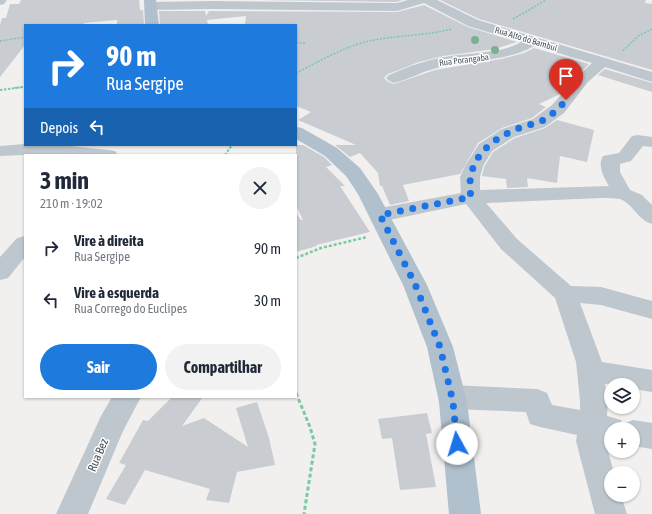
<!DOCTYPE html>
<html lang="pt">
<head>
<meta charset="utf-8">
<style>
	body { margin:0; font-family:"Asap Condensed",sans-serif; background:#f2f2f3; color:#1f2937; height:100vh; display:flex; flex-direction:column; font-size:15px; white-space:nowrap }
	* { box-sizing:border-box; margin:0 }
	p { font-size:13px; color:#747a83 }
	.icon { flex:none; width:22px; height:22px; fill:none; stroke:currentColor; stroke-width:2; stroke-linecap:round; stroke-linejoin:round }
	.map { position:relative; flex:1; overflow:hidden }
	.panel { position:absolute; left:24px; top:154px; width:273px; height:244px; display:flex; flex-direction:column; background:#fff; border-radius:0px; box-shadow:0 1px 3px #0004 }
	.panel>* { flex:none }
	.top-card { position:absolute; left:24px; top:24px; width:273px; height:122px; border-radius:0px; box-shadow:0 1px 3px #0004; background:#1e7bdd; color:#fff; overflow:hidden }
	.tools { position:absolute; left:604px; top:378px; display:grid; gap:8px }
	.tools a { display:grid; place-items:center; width:36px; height:36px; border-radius:50%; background:#fff; box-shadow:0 1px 3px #0004; font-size:20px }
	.pin { position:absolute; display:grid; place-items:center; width:34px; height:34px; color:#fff; margin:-41px -17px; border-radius:50% 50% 50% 0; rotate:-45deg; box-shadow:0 0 4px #0007 }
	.pin .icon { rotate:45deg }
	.me { position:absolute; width:44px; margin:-22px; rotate:354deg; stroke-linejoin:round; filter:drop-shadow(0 0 3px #0008) }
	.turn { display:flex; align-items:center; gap:14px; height:84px; padding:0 16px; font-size:18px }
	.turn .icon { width:52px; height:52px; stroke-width:2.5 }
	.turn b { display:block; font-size:28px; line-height:34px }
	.then { display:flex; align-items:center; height:38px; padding:0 16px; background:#0003; gap:8px; font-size:15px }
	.round { display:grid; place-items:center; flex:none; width:42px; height:42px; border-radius:21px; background:#f2f2f3 }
	.summary { display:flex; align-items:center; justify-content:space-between; height:68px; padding:0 16px }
	h1 { font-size:24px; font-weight:700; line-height:30px }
	.primary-button { display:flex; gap:8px; margin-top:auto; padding:8px 16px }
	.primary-button a { flex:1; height:46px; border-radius:24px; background:#1e7bdd; color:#fff; font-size:16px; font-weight:700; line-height:46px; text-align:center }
	.primary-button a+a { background:#f2f2f3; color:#1f2937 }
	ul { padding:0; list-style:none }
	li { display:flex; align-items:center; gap:12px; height:52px; padding:0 16px }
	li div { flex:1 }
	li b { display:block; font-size:15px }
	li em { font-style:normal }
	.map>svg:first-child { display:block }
</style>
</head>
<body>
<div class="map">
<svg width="652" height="514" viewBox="0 0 652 514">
	<rect width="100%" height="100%" fill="#f2efef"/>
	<g fill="#c9cdd2">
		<polygon points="21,0 139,0 140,10 143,10 144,25 117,25 117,20 84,23 84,25 25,25 25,45 0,77 0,25 2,18 6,18 10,4 19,4"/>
		<polygon points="259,0 402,0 397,2"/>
		<polygon points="440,0 646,0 645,3 652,4 652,70 479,19"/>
		<polygon points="424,5 468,27 517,42 495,49 443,56 419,62 388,74 384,78 388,82 394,84 435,70 501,59 524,53 534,48 589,64 560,94 539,104 546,107 532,118 502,128 478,143 460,174 403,185 409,201 390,205 382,186 380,186 378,173 360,153 350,157 335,145 356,145 298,120 311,112 296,106 296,25 245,25 246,16 207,20 208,25 160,25 159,11 205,11 206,16 209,11 397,12"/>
		<polygon points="605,69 652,83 652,92 598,75"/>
		<polygon points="557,120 594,130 587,162 560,156 557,183 527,178 528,187 507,188 506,179 482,176 484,167 493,152 515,138 545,128"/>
		<polygon points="296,145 303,145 324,157 332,165 326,167 345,186 340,186 370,232 316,245 317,246 296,252 296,213 301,220 303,220 296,205"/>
		<polygon points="172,397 203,397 182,426 204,418 248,447 236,408 257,402 269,438 275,465 237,472 229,503 206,500 210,489 145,470 125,505 106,499 126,465 119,463 143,420 148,421"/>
		<polygon points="427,413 432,433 426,434 436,487 400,490 392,438 382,439 378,419"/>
	</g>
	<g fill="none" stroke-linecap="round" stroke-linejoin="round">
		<g stroke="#78cb9e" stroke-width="1.5" stroke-dasharray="2 1.5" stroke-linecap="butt">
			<polyline points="513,19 546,0"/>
			<polyline points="0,41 25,37"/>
			<polyline points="296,43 305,43"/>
			<polyline points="623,51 638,36 652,29"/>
			<path d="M296 73C320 61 343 47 369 41 397 35 425 36 452 29"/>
			<polyline points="14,88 25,87"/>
		</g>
		<g stroke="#78cb9e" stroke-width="2" stroke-dasharray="2.5 1.5" stroke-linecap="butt">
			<polyline points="0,90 23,87"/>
			<polyline points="225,155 232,145"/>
		</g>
		<polyline stroke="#78cb9e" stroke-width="2.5" stroke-dasharray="3 2" stroke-linecap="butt" points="296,258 321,248 367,237"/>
		<polyline stroke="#78cb9e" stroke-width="3" stroke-dasharray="4 2.5" stroke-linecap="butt" points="296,393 310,427 315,444 304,514"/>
		<g fill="#bec7ce" fill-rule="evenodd">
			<polygon points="0,0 7,0 4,4 0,5"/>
			<path d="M408 0H437L478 20 652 72V82L605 67 588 82 564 113 545 127 514 137 492 151 483 166 480 177V190L609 186C604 177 597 166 603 156L619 153 632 136 638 135 652 137V147L643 146 631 161 620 164V172L630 190 642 195 652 205V224C638 220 633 204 620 199 614 198 607 198 601 198L486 203 517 239 571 286 601 287 652 301V319L601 305 580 303 602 362 652 370V392L633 389V385L605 384 608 401 607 416 621 420 623 424 633 420 652 423V449L633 446V429H611V442L605 440 614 473H611V495H621L627 514H595L576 441 577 435 540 427 530 424 526 412 452 409 442 405 438 397 442 389 452 385 537 389 547 393 552 405 580 410V401L576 362 555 298 501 249 466 204 380 222 373 220 370 215 373 210 380 208 461 193 460 177 465 166 479 144 502 129 533 119 552 105 578 76 592 63 534 46C506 62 472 60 441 67 425 70 410 79 394 83L389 81 386 78 389 75C409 66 429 59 451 56 474 52 500 54 521 42L468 26 424 3 397 11 213 9 151 10 147 9 145 6 147 3 151 2 213 1 397 3Z"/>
			<polygon points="25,144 60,145 109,150 115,151 118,155 45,154 0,156 0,146"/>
			<polygon points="25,236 25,257 8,278 0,280 0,257 17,238"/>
			<polygon points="112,397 141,397 123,431 88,514 56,514 101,416"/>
		</g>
		<g fill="#b0c0cd" fill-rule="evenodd">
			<polygon points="144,0 156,0 159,25 145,25"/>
			<polygon points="296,127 302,128 337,148 360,168 378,194 427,285 453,347 467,402 481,514 449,514 439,402 427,347 403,285 358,194 346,176 325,156 296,139"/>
		</g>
	</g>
	<g fill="#7bb092">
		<circle cx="475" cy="40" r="4"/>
		<circle cx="495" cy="50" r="4"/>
	</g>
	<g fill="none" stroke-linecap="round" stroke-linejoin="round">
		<path stroke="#1a73e8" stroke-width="7" stroke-dasharray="0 12.6" d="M457 444 453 402 440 347 415 284 380 215 471 197C464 159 492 137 525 126 530 124 536 124 540 122 550 116 559 109 566 100"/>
	</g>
	<g text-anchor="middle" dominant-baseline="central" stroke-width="3" stroke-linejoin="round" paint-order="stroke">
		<g font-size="9" fill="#48545c" stroke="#fff">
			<text transform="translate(526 39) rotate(17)">Rua Alto do Bambuí</text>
			<text transform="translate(464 60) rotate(-7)">Rua Porangaba</text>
		</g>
		<g font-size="12" fill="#48545c" stroke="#fff">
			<text transform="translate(98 455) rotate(-67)">Rua Bez</text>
		</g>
	</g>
</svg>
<div class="tools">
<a><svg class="icon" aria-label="layers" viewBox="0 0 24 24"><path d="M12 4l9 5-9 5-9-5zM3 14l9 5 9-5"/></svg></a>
<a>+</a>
<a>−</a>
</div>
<div class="pin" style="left:566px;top:100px;background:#d93025"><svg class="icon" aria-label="arrive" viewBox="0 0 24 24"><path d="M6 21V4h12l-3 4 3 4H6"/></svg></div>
<svg class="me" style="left:457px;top:444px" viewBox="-20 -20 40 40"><circle r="19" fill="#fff"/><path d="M0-13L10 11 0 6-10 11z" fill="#1a73e8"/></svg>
<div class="top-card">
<div class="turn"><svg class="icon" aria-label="right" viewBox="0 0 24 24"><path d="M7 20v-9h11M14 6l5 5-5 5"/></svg><div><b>90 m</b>Rua Sergipe</div></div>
<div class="then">Depois<svg class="icon" aria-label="left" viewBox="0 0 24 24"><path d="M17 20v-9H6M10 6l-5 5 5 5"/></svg></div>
</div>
<section class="panel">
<div class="summary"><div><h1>3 min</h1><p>210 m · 19:02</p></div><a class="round"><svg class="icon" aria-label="close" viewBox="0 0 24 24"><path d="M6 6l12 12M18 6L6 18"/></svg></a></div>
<ul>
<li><svg class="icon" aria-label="right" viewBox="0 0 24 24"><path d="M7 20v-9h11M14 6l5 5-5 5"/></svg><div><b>Vire à direita</b><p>Rua Sergipe</p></div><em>90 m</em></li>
<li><svg class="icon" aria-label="left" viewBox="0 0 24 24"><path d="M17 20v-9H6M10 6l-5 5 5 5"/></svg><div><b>Vire à esquerda</b><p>Rua Corrego do Euclipes</p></div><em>30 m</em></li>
</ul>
<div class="primary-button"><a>Sair</a><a>Compartilhar</a></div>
</section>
</div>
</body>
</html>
